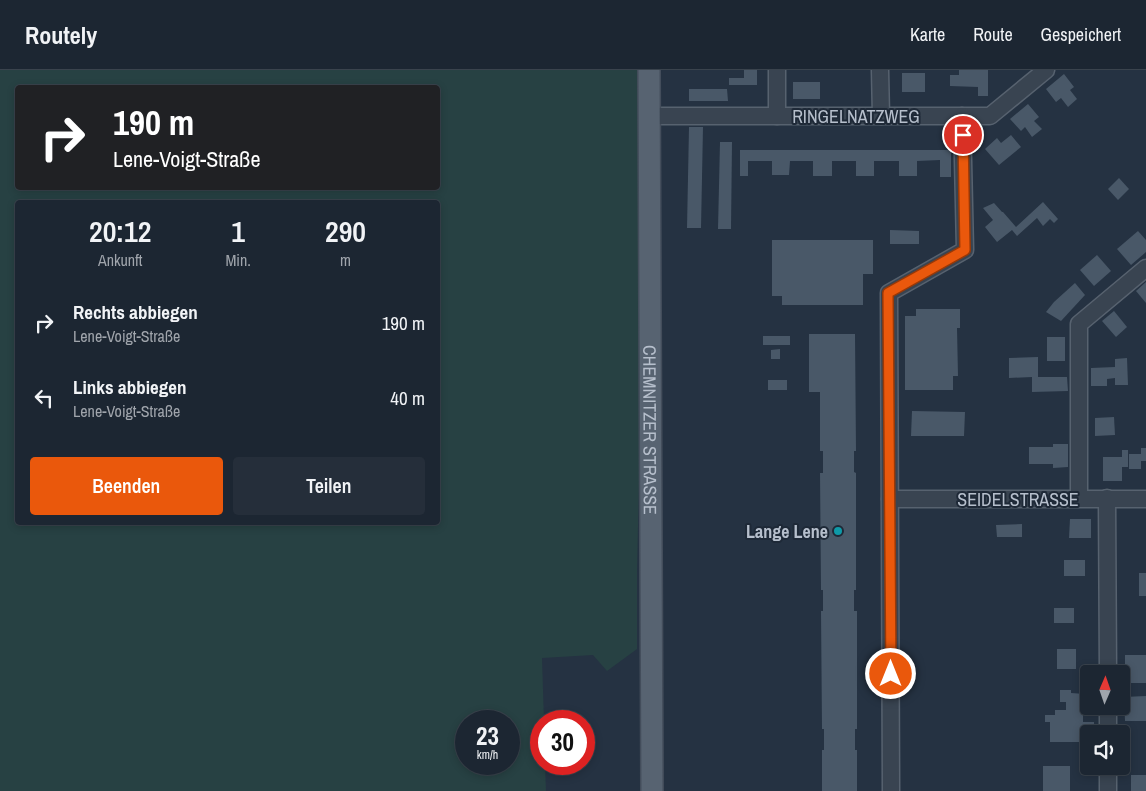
<!DOCTYPE html>
<html lang="de">
<head>
<meta charset="utf-8">
<style>
	body { margin:0; font-family:"Archivo Narrow",sans-serif; background:#252e3a; color:#f1f3f6; height:100vh; display:flex; flex-direction:column; font-size:19px; white-space:nowrap }
	* { box-sizing:border-box; margin:0 }
	p { font-size:16px; color:#a0a5ac }
	.icon { flex:none; width:28px; height:28px; fill:none; stroke:currentColor; stroke-width:2; stroke-linecap:round; stroke-linejoin:round }
	.map { position:relative; flex:1; overflow:hidden }
	.panel { position:absolute; left:15px; top:130px; width:425px; height:325px; display:flex; flex-direction:column; background:#1c2632; border-radius:5px; box-shadow:0 2px 8px #0003,0 0 0 1px #3a434d }
	.panel>* { flex:none }
	.hud { position:absolute; left:15px; top:15px; width:425px; height:105px; border-radius:5px; box-shadow:0 2px 8px #0003,0 0 0 1px #3a434d; background:#202124; color:#fff; overflow:hidden }
	.needle { width:32px; rotate:2deg }
	.buttons { position:absolute; left:1080px; top:595px; display:grid; gap:10px }
	.buttons a { display:grid; place-items:center; width:50px; height:50px; border-radius:5px; background:#1c2632; box-shadow:0 2px 8px #0003,0 0 0 1px #3a434d; font-size:25px }
	.speed { position:absolute; left:455px; top:640px; display:flex; gap:10px; font-size:25px; font-weight:700; text-align:center }
	.speed>* { display:grid; place-content:center; width:65px; height:65px; border-radius:50%; background:#1c2632; box-shadow:0 2px 8px #0003,0 0 0 1px #3a434d; line-height:1 }
	.speed small { font-size:12px; font-weight:400 }
	.speed .limit { border:8px solid #d22; background:#fff; color:#111 }
	.pin { position:absolute; display:grid; place-items:center; width:42px; height:42px; color:#fff; margin:-21px; border:2px solid #fff; border-radius:50%; box-shadow:0 1px 5px #0007 }
	.me { position:absolute; width:55px; margin:-28px; rotate:0deg; stroke-linejoin:round; filter:drop-shadow(0 0 4px #0008) }
	.turn { display:flex; align-items:center; gap:18px; height:105px; padding:0 15px; font-size:22px }
	.turn .icon { width:65px; height:65px; stroke-width:2.5 }
	.turn b { display:block; font-size:35px; line-height:42px }
	.eta { display:flex; justify-content:space-evenly; align-items:center; height:85px; text-align:center }
	.eta b { font-size:30px; font-weight:600; line-height:35px }
	.primary-button { display:flex; gap:10px; margin-top:auto; padding:10px 15px }
	.primary-button a { flex:1; height:58px; border-radius:5px; background:#ea580c; color:#fff; font-size:20px; font-weight:600; line-height:58px; text-align:center }
	.primary-button a+a { background:#252e3a; color:#f1f3f6 }
	ul { padding:0; list-style:none }
	li { display:flex; align-items:center; gap:15px; height:75px; padding:0 15px }
	li div { flex:1 }
	li b { display:block; font-size:19px }
	li em { font-style:normal }
	header { display:flex; align-items:center; gap:30px; box-sizing:border-box; height:70px; padding:0 25px; background:#1c2632; border-bottom:1px solid #3a434d }
	header strong { font-size:24px }
	nav { display:flex; gap:28px; margin-inline-start:auto; font-size:18px }
	.map>svg:first-child { display:block }
</style>
</head>
<body>
<header>
<strong>Routely</strong>
<nav><a>Karte</a><a>Route</a><a>Gespeichert</a></nav>
</header>
<div class="map">
<svg width="1146" height="721" viewBox="0 0 1146 721">
	<rect width="100%" height="100%" fill="#253242"/>
	<path fill="#274143" fill-rule="evenodd" d="M0 0H638L639 410 637 503V579L607 601 593 585 542 588 544 651H541V694H545L546 721H0ZM18 18H438V118H18ZM18 132H438V452H18ZM466 651H509V694H466Z"/>
	<g fill="#495868">
		<polygon points="744,0 757,0 757,15 729,15 729,8 744,8"/>
		<polygon points="959,0 988,0 988,26 978,26 978,17 950,16 950,5 959,5"/>
		<rect x="902" y="3" width="23" height="19"/>
		<polygon points="1064,4 1074,17 1070,20 1077,29 1068,37 1061,28 1056,32 1046,19"/>
		<rect x="793" y="12" width="27" height="17"/>
		<polygon points="689,19 727,19 728,31 689,31"/>
		<polygon points="1028,34 1039,47 1034,51 1042,59 1032,67 1025,57 1021,61 1010,49"/>
		<polygon points="689,57 703,57 701,158 687,158"/>
		<polygon points="1011,65 1021,77 999,95 985,79 997,68 1001,73"/>
		<polygon points="720,72 732,72 731,159 718,159"/>
		<polygon points="740,80 951,80 951,107 940,107 940,90 917,91 917,106 899,106 899,91 874,91 874,106 856,106 856,91 832,91 832,106 813,106 813,91 790,91 789,105 772,105 772,91 748,91 748,106 740,106"/>
		<polygon points="1119,108 1129,119 1118,130 1108,119"/>
		<polygon points="1043,132 1058,149 1054,153 1050,149 1043,156 1037,148 1017,166 1012,160 997,172 985,157 993,150 983,138 994,133 1002,142 1003,142 1016,157"/>
		<polygon points="890,160 919,161 919,174 890,174"/>
		<polygon points="1138,161 1146,170 1146,182 1131,195 1117,179"/>
		<polygon points="772,170 873,170 873,204 863,204 863,235 782,235 782,226 772,226"/>
		<polygon points="1097,185 1111,201 1094,216 1080,200"/>
		<polygon points="1146,212 1146,233 1136,221"/>
		<polygon points="1075,213 1085,225 1061,251 1046,242 1054,232"/>
		<polygon points="916,239 960,239 960,258 957,258 958,306 953,306 953,320 905,320 905,246 916,246"/>
		<polygon points="1114,241 1127,257 1116,267 1102,251"/>
		<polygon points="809,264 855,264 856,381 854,381 854,402 856,403 856,520 854,520 854,541 857,541 857,659 855,659 855,680 857,680 857,721 822,721 822,680 824,680 824,659 822,659 821,541 823,541 823,520 821,520 820,403 823,403 823,381 820,381 820,322 809,322"/>
		<rect x="763" y="266" width="27" height="9"/>
		<rect x="1047" y="267" width="18" height="24"/>
		<polygon points="780,279 780,289 771,289 771,280"/>
		<polygon points="1038,287 1038,307 1067,307 1068,321 1032,322 1032,307 1009,308 1009,288"/>
		<polygon points="1127,288 1128,315 1115,315 1115,308 1107,309 1107,316 1091,316 1091,298 1115,297 1115,289"/>
		<rect x="768" y="310" width="19" height="10"/>
		<polygon points="912,341 965,342 964,366 911,366"/>
		<polygon points="1114,347 1115,365 1095,366 1095,348"/>
		<polygon points="1053,374 1068,374 1068,397 1053,398 1053,394 1029,394 1029,377 1053,377"/>
		<polygon points="1141,378 1146,378 1146,391 1141,391 1141,399 1129,399 1129,384 1141,384"/>
		<polygon points="1122,380 1128,380 1128,397 1122,397 1122,411 1103,411 1103,387 1122,387"/>
		<polygon points="1070,449 1091,449 1091,468 1069,468"/>
		<polygon points="1022,454 1022,467 997,467 996,455"/>
		<rect x="1064" y="490" width="21" height="16"/>
		<rect x="1139" y="503" width="7" height="23"/>
		<rect x="1054" y="538" width="20" height="15"/>
		<rect x="1057" y="579" width="19" height="20"/>
		<rect x="1125" y="585" width="21" height="28"/>
		<polygon points="1060,620 1071,620 1071,623 1085,624 1085,631 1087,631 1087,639 1083,640 1083,652 1094,652 1094,664 1089,664 1089,679 1085,679 1085,687 1080,687 1080,672 1050,672 1050,652 1045,652 1045,645 1055,645 1055,640 1066,640 1066,632 1060,632"/>
		<polygon points="1146,626 1146,651 1125,651 1124,627"/>
		<rect x="1043" y="696" width="27" height="25"/>
		<rect x="1131" y="705" width="15" height="16"/>
	</g>
	<g fill="none" stroke-linecap="round" stroke-linejoin="round">
		<g stroke="#57626f" stroke-width="19">
			<g id="minor">
				<polyline points="777,0 777,46"/>
				<polyline points="880,0 881,46"/>
				<polyline points="649,46 990,46 1046,0"/>
				<polyline points="1079,428 1079,254 1146,198"/>
				<polyline points="1107,428 1108,604"/>
				<polyline points="890,429 1146,429"/>
				<polyline points="1108,636 1108,664"/>
				<polyline points="1108,696 1108,721"/>
				<polyline points="891,721 889,223 965,180 962,46"/>
			</g>
		</g>
		<g stroke="#434d5b" stroke-width="24">
			<g id="major">
				<path id="s1" d="M649 0 652 721"/>
			</g>
		</g>
		<use href="#minor" stroke="#394451" stroke-width="16"/>
		<use href="#major" stroke="#576371" stroke-width="21"/>
	</g>
	<g fill="none" stroke-linecap="round" stroke-linejoin="round">
		<g stroke="#983908" stroke-width="12">
			<polyline id="route" points="891,604 888,223 965,180 963,65"/>
		</g>
		<use href="#route" stroke="#ea580c" stroke-width="9"/>
	</g>
	<circle fill="#0f9aa8" stroke="#1e2937" stroke-width="2" cx="838" cy="461" r="5"/>
	<g text-anchor="middle" dominant-baseline="central" stroke-width="4" stroke-linejoin="round" paint-order="stroke">
		<g font-size="18" fill="#b6bfcc" stroke="#1e2937">
			<text x="856" y="46">RINGELNATZWEG</text>
			<text stroke="none"><textPath href="#s1" startOffset="360">CHEMNITZER STRASSE</textPath></text>
			<text x="1018" y="429">SEIDELSTRASSE</text>
		</g>
		<g font-size="18" font-weight="bold" fill="#b6bfcc" stroke="#1e2937" text-anchor="end">
			<text x="828" y="461">Lange Lene</text>
		</g>
	</g>
</svg>
<div class="buttons">
<a><svg class="needle" viewBox="-14 -14 28 28"><path d="M0-13l5 13h-10z" fill="#e53935"/><path d="M0 13l5-13h-10z" fill="#a0a5ac"/></svg></a>
<a><svg class="icon" aria-label="sound" viewBox="0 0 24 24"><path d="M4 9h4l5-4v14l-5-4H4zM17 9q2 3 0 6"/></svg></a>
</div>
<div class="speed"><div>23<small>km/h</small></div><div class="limit">30</div></div>
<div class="pin" style="left:963px;top:65px;background:#d93025"><svg class="icon" aria-label="arrive" viewBox="0 0 24 24"><path d="M6 21V4h12l-3 4 3 4H6"/></svg></div>
<svg class="me" style="left:891px;top:604px" viewBox="-20 -20 40 40"><circle r="17" fill="#ea580c" stroke="#fff" stroke-width="3"/><path d="M0-11L8 9 0 5-8 9z" fill="#fff"/></svg>
<div class="hud">
<div class="turn"><svg class="icon" aria-label="right" viewBox="0 0 24 24"><path d="M7 20v-9h11M14 6l5 5-5 5"/></svg><div><b>190 m</b>Lene-Voigt-Straße</div></div>
</div>
<section class="panel">
<div class="eta">
<div><b>20:12</b><p>Ankunft</p></div>
<div><b>1</b><p>Min.</p></div>
<div><b>290</b><p>m</p></div>
</div>
<ul>
<li><svg class="icon" aria-label="right" viewBox="0 0 24 24"><path d="M7 20v-9h11M14 6l5 5-5 5"/></svg><div><b>Rechts abbiegen</b><p>Lene-Voigt-Straße</p></div><em>190 m</em></li>
<li><svg class="icon" aria-label="left" viewBox="0 0 24 24"><path d="M17 20v-9H6M10 6l-5 5 5 5"/></svg><div><b>Links abbiegen</b><p>Lene-Voigt-Straße</p></div><em>40 m</em></li>
</ul>
<div class="primary-button"><a>Beenden</a><a>Teilen</a></div>
</section>
</div>
</body>
</html>
